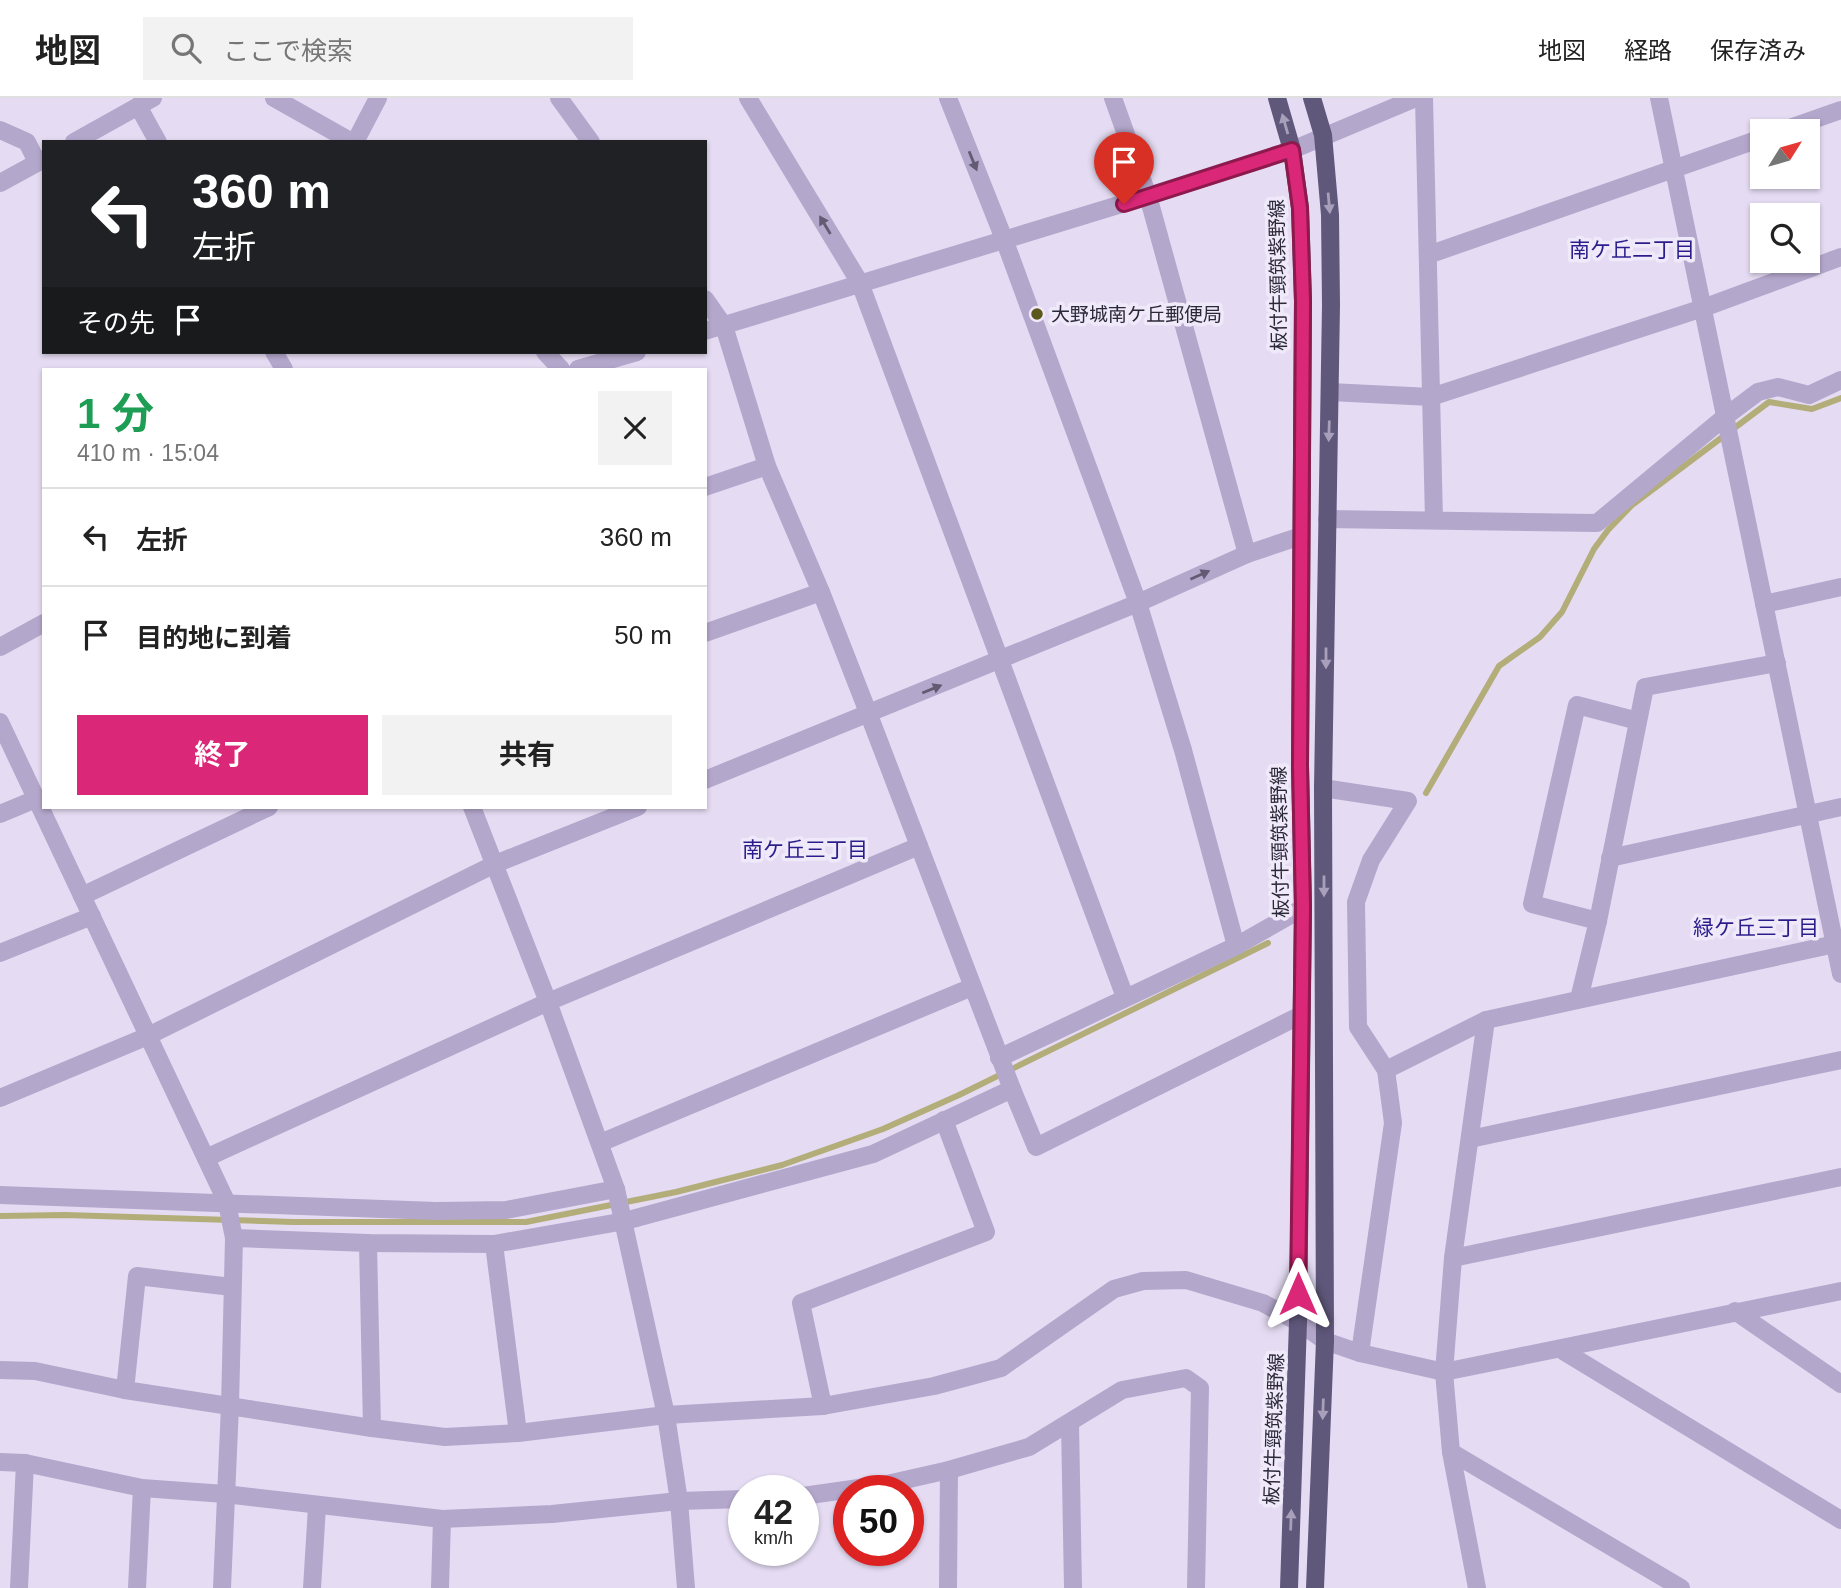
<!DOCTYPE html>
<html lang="ja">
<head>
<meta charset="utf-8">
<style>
	body { margin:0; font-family:Arial,"Noto Sans JP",sans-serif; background:#f2f2f2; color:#222; height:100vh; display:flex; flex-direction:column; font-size:26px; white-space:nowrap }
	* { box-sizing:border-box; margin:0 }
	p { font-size:23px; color:#767676 }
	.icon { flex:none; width:38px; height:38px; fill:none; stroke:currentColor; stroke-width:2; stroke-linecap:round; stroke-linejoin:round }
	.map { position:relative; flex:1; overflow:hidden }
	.side { position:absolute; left:42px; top:270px; width:665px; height:441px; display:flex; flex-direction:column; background:#fff; border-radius:0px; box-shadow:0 2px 5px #0004 }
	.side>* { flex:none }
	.hud { position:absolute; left:42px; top:42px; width:665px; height:214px; border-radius:0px; box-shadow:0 2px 5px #0004; background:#202124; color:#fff; overflow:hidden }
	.needle { width:46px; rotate:53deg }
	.buttons { position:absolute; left:1750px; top:21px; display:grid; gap:14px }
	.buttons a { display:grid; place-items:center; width:70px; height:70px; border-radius:0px; background:#fff; box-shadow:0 2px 5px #0004; font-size:35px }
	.speed { position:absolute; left:728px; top:1377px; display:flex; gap:14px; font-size:35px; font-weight:700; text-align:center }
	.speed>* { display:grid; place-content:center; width:91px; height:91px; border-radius:50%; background:#fff; box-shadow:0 2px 5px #0004; line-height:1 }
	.speed small { font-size:18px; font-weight:400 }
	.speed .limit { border:10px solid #d22; background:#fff; color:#111 }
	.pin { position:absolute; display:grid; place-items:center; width:60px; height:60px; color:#fff; margin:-72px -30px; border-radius:50% 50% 50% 0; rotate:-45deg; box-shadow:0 0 7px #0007 }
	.pin .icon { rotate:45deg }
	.me { position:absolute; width:77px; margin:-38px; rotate:0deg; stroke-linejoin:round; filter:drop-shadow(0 0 5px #0008) }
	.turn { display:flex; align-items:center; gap:24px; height:147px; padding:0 35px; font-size:32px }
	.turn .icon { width:91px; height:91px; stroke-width:2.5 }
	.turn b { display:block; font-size:49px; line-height:60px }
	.then { display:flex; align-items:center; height:66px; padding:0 35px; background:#0003; gap:14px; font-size:26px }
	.round { display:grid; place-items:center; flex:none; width:74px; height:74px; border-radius:0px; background:#f2f2f2 }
	.overview { display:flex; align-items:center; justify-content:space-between; height:119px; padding:0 35px }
	h1 { font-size:42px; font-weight:700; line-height:52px; color:#1e9e55 }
	.primary-button { display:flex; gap:14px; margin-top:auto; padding:14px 35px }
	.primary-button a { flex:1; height:80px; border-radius:0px; background:#db2777; color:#fff; font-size:28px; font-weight:700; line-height:80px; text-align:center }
	.primary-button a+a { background:#f2f2f2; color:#222 }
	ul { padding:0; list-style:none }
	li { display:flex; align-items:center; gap:21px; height:98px; padding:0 35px; border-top:2px solid #e0e0e0 }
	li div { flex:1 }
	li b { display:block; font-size:26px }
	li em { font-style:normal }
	header { display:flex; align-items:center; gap:42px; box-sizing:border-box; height:98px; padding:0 35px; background:#fff; border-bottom:2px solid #e0e0e0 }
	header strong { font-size:33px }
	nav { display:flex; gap:38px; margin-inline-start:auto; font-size:24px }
	.search { width:490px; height:63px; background:#f2f2f2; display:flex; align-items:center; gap:18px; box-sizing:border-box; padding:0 24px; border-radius:0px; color:#767676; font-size:26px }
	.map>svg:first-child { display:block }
</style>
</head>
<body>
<header>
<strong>地図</strong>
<div class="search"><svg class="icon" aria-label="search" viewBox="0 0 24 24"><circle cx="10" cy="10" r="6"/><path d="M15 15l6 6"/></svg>ここで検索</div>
<nav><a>地図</a><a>経路</a><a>保存済み</a></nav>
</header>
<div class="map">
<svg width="1841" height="1490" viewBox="0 0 1841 1490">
	<rect width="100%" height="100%" fill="#e5dcf3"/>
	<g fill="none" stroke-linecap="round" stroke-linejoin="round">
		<g stroke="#b2ad79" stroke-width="6">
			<polyline points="1426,695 1499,568 1540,539 1562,514 1594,451 1608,432 1632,407 1769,304 1812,311 1841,300"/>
			<polyline points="0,1118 65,1117 293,1124 526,1124 676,1094 782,1067 883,1031 959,997 1268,845"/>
		</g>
		<g stroke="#b4a7cc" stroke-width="18">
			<polyline points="274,0 352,44"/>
			<polyline points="559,0 591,44"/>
			<polyline points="748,0 860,185 1125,899"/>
			<polyline points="948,0 1004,141 1138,505 1183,652 1236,848"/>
			<polyline points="1113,0 1148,98 1247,456"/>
			<polyline points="1424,0 1434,422"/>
			<polyline points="1659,0 1841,876"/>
			<polyline points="138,8 158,44"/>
			<polyline points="0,32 27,44 37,64"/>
			<polyline points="1781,33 1841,12"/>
			<polyline points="74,44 153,0"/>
			<polyline points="355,44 378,0"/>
			<polyline points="0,85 44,61"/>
			<polyline points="1428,157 1762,40"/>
			<polyline points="705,233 1148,98 1292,52 1416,0"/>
			<polyline points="274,254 284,271"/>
			<polyline points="545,254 561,271"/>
			<polyline points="578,271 637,254"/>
			<polyline points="1330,294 1431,299 1703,210 1841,159"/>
			<polyline points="705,389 767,368"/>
			<polyline points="1327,421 1597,425 1726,318 1758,294 1778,289 1809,297 1841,282"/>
			<polyline points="1764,506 1841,489"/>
			<polyline points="705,535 821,494"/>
			<polyline points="0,549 44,525"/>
			<polyline points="0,624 227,1105 234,1140 230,1308 222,1490"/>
			<polyline points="705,682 1138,505 1247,456 1301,438"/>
			<polyline points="1323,690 1408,703 1371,762 1356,804 1358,929 1386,972 1393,1025 1360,1255"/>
			<polyline points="472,709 548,904 616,1091 666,1317 679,1403 686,1490"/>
			<polyline points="0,716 36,701"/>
			<polyline points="1610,760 1841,709"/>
			<polyline points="82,798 269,709"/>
			<polyline points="1598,823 1532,806 1577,607 1638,623"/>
			<polyline points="0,855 92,818"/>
			<polyline points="1579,901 1598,823 1645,589 1777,565"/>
			<polyline points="999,960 1236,848 1303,810"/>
			<polyline points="1386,972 1486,922"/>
			<polyline points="1012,991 1036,1049 1301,917"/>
			<polyline points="0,1000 148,938 495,766 638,709"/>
			<polyline points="1470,1041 1841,962"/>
			<polyline points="600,1045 972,889"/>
			<polyline points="206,1060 548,904 919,748"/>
			<polyline points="0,1097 436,1113 506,1112 616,1091"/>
			<polyline points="234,1140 368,1145 494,1146 625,1123 873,1056 1012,991 869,617 821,494 767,368 724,228 705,201"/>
			<polyline points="368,1145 372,1330"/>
			<polyline points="494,1146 518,1335"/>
			<polyline points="1453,1160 1841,1079"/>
			<polyline points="1735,1213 1841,1286"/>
			<polyline points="1560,1251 1841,1422"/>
			<polyline points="0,1272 35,1273 125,1292 372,1330 445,1339 518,1335 666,1317 823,1308 934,1288 1001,1270 1114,1191 1143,1183 1186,1182 1263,1205 1298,1224 1325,1243 1360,1255 1444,1274 1841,1193"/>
			<polyline points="125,1292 137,1178 232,1189"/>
			<polyline points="823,1308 801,1205 986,1134 944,1022"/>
			<polyline points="1070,1325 1073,1490"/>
			<polyline points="1451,1354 1681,1490"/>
			<polyline points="0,1364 25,1365 142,1390 225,1396 442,1421 552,1416 679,1403 744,1401"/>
			<polyline points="803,1398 887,1386 949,1372 1029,1349 1122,1292 1186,1280 1200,1290 1196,1490"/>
			<polyline points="19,1490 25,1365"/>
			<polyline points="137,1490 142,1390"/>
			<polyline points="312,1490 317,1409"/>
			<polyline points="440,1490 442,1421"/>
			<polyline points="948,1490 949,1372"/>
			<polyline points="1477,1490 1451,1354 1444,1274 1453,1160 1486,922 1835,846"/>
		</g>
		<g stroke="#60587b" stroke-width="18">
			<polyline points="1277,0 1292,52 1300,110 1303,203 1300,668 1303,810 1298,1224 1289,1490"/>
			<polyline points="1312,0 1323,37 1330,117 1331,207 1323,690 1325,1243 1315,1490"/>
		</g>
	</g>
	<defs><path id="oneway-solid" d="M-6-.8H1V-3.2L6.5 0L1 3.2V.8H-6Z" transform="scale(1.75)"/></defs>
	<g fill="#a8a0ba">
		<use href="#oneway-solid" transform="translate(1285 26) rotate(-106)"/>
		<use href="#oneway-solid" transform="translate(1329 105) rotate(85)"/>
		<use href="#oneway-solid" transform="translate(1329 333) rotate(92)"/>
		<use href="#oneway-solid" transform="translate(1326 560) rotate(90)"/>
		<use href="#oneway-solid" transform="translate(1324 788) rotate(90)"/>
		<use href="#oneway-solid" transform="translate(1323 1311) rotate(92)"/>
		<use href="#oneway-solid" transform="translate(1291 1422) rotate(-88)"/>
	</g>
	<g fill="#625b73">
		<use href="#oneway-solid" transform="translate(973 63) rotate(68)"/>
		<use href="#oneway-solid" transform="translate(825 127) rotate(-121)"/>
		<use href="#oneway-solid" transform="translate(1200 477) rotate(-24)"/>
		<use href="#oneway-solid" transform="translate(932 591) rotate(-22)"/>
	</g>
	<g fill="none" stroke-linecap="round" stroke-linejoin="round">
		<g stroke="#8e194d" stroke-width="18">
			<polyline id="route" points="1124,106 1292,52 1300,110 1303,203 1300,668 1303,810 1298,1196"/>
		</g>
		<use href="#route" stroke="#db2777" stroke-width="12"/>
	</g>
	<circle fill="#5c581b" stroke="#f0e9fa" stroke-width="2.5" cx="1037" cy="216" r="7"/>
	<g text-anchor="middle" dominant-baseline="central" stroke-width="7" stroke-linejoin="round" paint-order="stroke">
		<g font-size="19" fill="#2b2838" stroke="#f0e9fa">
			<text transform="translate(1278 177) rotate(-91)">板付牛頸筑紫野線</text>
			<text transform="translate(1280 744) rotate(-91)">板付牛頸筑紫野線</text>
			<text transform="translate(1274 1331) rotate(-88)">板付牛頸筑紫野線</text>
		</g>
		<g font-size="19" fill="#2b2838" stroke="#f0e9fa" text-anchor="start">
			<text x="1051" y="216">大野城南ケ丘郵便局</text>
		</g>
		<g font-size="21" fill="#2a1d8b" stroke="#f0e9fa">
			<text x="1632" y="151">南ケ丘二丁目</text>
			<text x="805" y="751">南ケ丘三丁目</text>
			<text x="1756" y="829">緑ケ丘三丁目</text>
		</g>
	</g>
</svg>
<div class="buttons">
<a><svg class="needle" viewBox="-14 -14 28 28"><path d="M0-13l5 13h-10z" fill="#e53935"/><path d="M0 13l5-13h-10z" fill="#767676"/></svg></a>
<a><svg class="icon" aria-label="search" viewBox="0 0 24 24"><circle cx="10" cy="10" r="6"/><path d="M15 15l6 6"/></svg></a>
</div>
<div class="speed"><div>42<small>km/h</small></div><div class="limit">50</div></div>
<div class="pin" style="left:1124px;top:106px;background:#d93025"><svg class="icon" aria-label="arrive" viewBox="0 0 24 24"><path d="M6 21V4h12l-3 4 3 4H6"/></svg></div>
<svg class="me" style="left:1298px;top:1196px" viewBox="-20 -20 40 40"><path d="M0-17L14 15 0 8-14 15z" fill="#db2777" stroke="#fff" stroke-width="4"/></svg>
<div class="hud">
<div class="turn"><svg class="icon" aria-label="left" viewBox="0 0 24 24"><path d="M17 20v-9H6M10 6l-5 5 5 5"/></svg><div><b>360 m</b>左折</div></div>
<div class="then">その先<svg class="icon" aria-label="arrive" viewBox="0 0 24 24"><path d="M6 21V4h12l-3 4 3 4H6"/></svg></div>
</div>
<section class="side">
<div class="overview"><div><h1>1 分</h1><p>410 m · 15:04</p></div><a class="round"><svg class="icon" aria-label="close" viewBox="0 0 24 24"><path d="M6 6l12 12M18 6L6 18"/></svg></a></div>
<ul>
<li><svg class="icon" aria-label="left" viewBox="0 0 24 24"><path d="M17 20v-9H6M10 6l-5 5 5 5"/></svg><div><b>左折</b></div><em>360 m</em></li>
<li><svg class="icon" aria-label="arrive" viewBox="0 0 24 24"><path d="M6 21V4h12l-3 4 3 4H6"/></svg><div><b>目的地に到着</b></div><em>50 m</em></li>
</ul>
<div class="primary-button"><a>終了</a><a>共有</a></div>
</section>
</div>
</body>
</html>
